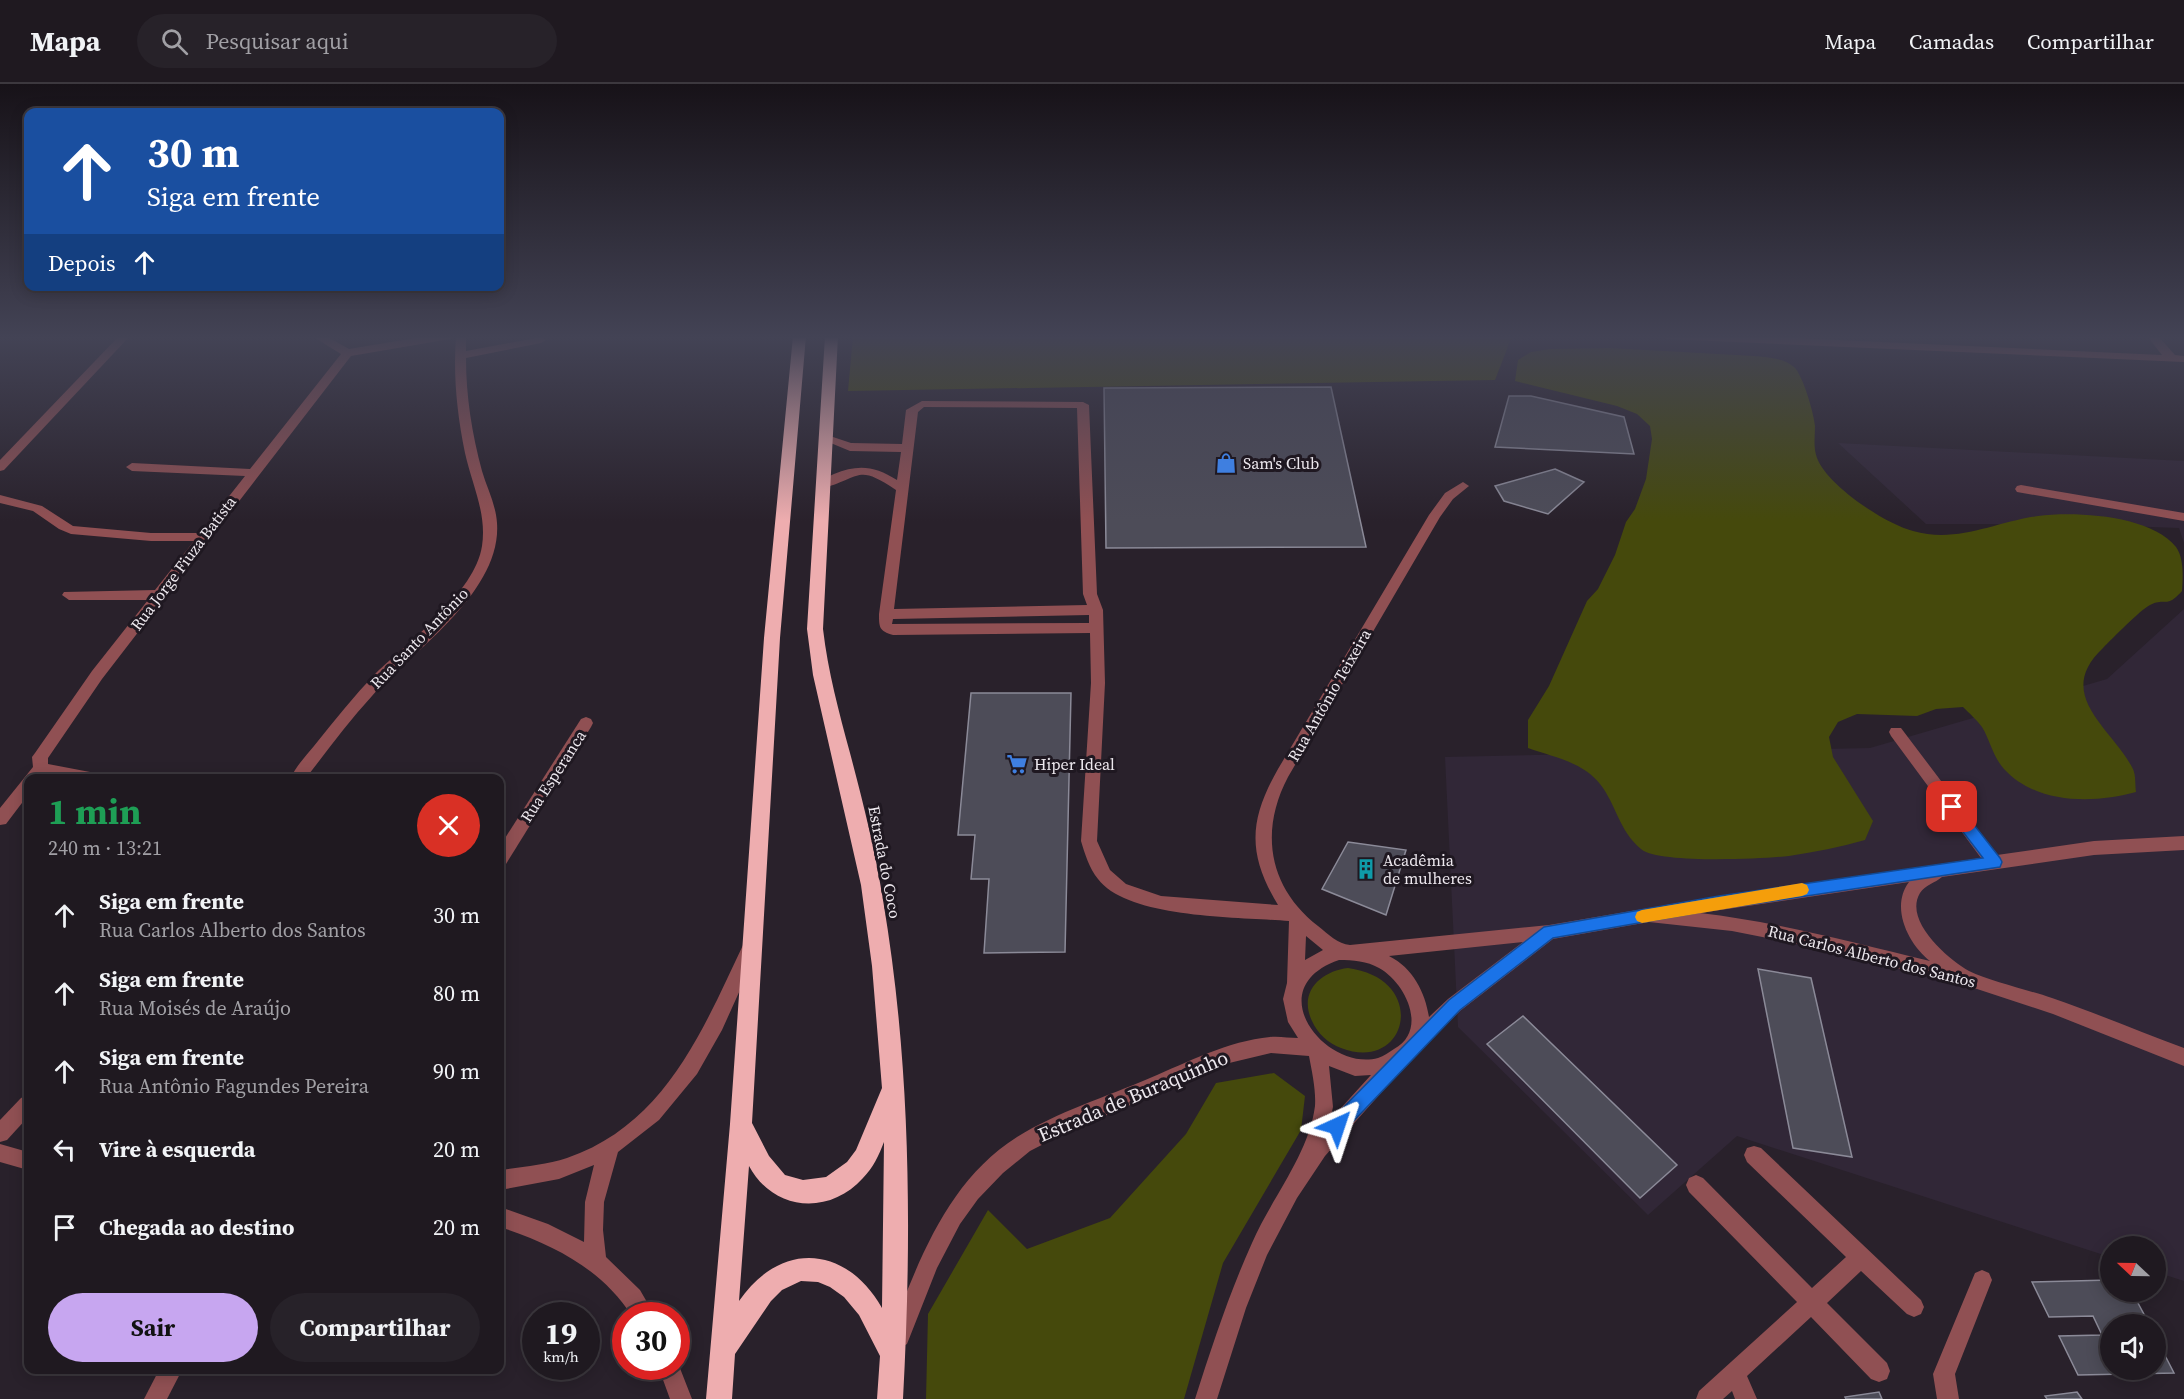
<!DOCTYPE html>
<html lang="pt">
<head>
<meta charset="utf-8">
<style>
	body { margin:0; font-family:"Source Serif 4",serif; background:#272229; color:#f1f3f6; height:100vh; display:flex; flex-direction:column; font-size:22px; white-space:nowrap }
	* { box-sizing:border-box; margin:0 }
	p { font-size:20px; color:#a1a0a5 }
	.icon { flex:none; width:33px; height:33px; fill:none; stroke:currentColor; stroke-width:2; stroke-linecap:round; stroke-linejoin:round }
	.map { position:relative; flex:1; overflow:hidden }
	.side { position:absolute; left:24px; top:690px; width:480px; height:600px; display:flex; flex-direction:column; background:#1f1920; border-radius:12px; box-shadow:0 3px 15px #0003,0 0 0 2px #3c383e }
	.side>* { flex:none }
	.top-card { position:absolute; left:24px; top:24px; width:480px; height:183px; border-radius:12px; box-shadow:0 3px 15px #0003,0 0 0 2px #3c383e; background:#1a4fa0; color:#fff; overflow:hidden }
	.needle { width:39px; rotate:292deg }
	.buttons { position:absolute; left:2100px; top:1152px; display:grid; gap:12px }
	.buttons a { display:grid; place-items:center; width:66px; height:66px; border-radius:50%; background:#1f1920; box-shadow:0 3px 15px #0003,0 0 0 2px #3c383e; font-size:30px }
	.speed { position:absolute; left:522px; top:1218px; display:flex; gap:12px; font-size:30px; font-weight:700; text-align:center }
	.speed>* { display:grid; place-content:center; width:78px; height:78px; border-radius:50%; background:#1f1920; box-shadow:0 3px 15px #0003,0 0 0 2px #3c383e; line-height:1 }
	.speed small { font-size:15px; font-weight:400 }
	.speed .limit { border:9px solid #d22; background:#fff; color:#111 }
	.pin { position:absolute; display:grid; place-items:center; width:51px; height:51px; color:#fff; margin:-26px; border-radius:12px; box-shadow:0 3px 9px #0006 }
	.me { position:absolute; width:66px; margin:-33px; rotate:42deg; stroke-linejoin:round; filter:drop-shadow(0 0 4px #0008) }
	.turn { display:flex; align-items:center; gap:21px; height:126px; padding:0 24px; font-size:27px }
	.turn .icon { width:78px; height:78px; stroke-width:2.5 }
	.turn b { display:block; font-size:42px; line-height:51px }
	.then { display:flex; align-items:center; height:57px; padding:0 24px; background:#0003; gap:12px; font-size:22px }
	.round { display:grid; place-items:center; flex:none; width:63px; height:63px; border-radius:32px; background:#272229 }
	.headline { display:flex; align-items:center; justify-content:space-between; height:102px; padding:0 24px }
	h1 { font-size:36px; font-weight:700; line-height:45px; color:#1e9e55 }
	.button { display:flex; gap:12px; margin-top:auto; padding:12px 24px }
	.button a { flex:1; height:69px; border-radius:36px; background:#c7a6f0; color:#111; font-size:24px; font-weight:700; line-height:69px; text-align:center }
	.button a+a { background:#272229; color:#f1f3f6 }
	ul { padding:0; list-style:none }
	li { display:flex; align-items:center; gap:18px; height:78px; padding:0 24px }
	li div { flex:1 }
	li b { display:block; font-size:22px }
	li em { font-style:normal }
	header { display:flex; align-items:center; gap:36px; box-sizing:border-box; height:84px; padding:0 30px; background:#1f1920; border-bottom:2px solid #3c383e }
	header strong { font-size:28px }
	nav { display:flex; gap:33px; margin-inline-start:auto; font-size:21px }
	.search { width:420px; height:54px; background:#272229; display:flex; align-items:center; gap:15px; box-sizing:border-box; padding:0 21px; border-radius:33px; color:#a1a0a5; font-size:22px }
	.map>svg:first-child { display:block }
</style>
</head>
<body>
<header>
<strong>Mapa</strong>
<div class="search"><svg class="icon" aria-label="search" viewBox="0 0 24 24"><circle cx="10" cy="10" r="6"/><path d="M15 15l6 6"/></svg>Pesquisar aqui</div>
<nav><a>Mapa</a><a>Camadas</a><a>Compartilhar</a></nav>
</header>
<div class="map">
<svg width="2184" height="1315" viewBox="0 0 2184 1315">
	<rect width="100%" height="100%" fill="#29212b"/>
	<g fill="#312737">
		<polygon points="1838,359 2184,377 2184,459 2179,444 2069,440 1926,440"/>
		<polygon points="2184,525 2184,1197 2156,1188 2156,1162 2110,1162 2110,1173 1737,1052 1648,1131 1458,943 1445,673 1870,664 2107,595"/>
	</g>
	<g fill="#45490c">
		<polygon points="853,252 1512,252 1495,296 848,307"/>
		<path d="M1610 264 1754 272C1766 273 1784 274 1794 283 1803 291 1814 330 1815 342 1815 353 1813 363 1817 374 1827 401 1885 440 1913 447 1957 460 1995 438 2038 432 2075 427 2151 431 2176 463 2184 474 2183 493 2182 507 2166 525 2166 513 2150 521 2140 526 2112 555 2103 564 2053 611 2112 644 2133 685 2136 692 2135 701 2136 708 2093 720 2036 720 2004 685 1993 673 1990 656 1982 643 1977 636 1969 629 1963 623L1936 625 1917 632 1857 630 1838 638 1829 653 1833 673 1873 737 1865 756C1840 763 1815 768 1789 772 1763 775 1658 780 1641 765 1619 747 1616 720 1600 700 1583 678 1553 673 1528 664V636L1549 602 1587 517 1598 505 1615 471 1626 438 1635 425 1646 395 1652 355 1650 342 1637 330 1617 322 1515 297 1518 276 1531 268 1550 265Z"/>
		<path d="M1348 884C1430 895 1408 990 1341 964 1328 959 1318 950 1312 937 1298 908 1321 887 1348 884Z"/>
		<polygon points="1274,989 1305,1012 1301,1046 1223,1179 1184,1315 926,1315 928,1230 988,1126 1027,1165 1110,1134 1186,1050 1216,999"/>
	</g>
	<g fill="#4d4c58" stroke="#8b8a98" stroke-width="1.5">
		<polygon points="1331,303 1366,463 1106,464 1104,304"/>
		<polygon points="1509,312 1531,312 1624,333 1634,370 1495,363"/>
		<polygon points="1555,385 1584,398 1548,430 1504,417 1495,402"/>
		<polygon points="971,609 1071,609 1065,868 984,869 989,795 971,795 975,751 958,751"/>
		<polygon points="1348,758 1406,766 1386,831 1322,805"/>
		<polygon points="1758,885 1811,894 1852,1073 1793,1064"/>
		<polygon points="1523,932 1677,1081 1640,1114 1487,960"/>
		<polygon points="2110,1196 2110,1208 2132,1208 2146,1234 2120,1235 2122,1240 2110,1240 2110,1286 2156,1286 2156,1254 2174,1289 2078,1291 2059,1252 2102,1251 2093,1232 2049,1233 2032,1198"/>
		<polygon points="1879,1308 1882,1315 1846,1315 1845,1313"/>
		<polygon points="2077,1308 2082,1315 2047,1315 2045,1312"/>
	</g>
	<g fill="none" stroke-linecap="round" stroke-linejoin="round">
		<g fill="#905053" fill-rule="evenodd">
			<polygon points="119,252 130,252 4,386 0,387 0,376"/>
			<polygon points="312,252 326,252 349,265 427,252 455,252 450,255 351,272 102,595 48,674 48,680 90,688 95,690 97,694 60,694 44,692 42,694 28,694 28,711 6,740 0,741 0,724 33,683 32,673 35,669 92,587 148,516 69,516 62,511 64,508 155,506 194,457 151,457 71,450 59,445 33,427 0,419 0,411 42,422 73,442 151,449 200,449 245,392 132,387 126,383 132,379 250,385 341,270"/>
			<path d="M456 252H466V267L541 253 546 256 541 259 466 274C466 312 472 350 482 387 487 404 496 421 497 439 502 508 413 567 372 612 348 638 327 667 306 694H291C295 683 306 672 314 662 334 637 354 612 376 589 409 558 475 508 482 462 487 429 472 401 465 369 457 330 453 291 456 252Z"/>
			<polygon points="1661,252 1750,252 2162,271 2147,252 2158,252 2175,271 2184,272 2184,278 1666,255"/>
			<path d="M922 317 1083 318 1089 321 1097 510 1103 526 1105 599 1097 757 1110 786 1126 800 1161 812 1278 821C1247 770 1249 736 1278 685L1429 431 1445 409 1463 398 1469 402 1453 415 1440 433 1288 693C1259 748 1269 804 1318 842 1328 850 1338 860 1350 861L1549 841 1649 824 1659 825 1666 821 1981 774 1891 652 1889 648 1891 644H1901L1997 771 2094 757 2184 752V766L2094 771 1942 793C1935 799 1925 801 1920 809 1903 837 1949 876 1969 887 1990 897 2028 906 2052 914 2096 929 2140 948 2184 964V982L2053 930 1968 902 1802 861 1732 847 1649 838 1553 855 1460 927 1419 966 1325 1072 1297 1114 1267 1171 1246 1224 1217 1315H1195C1212 1262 1229 1210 1252 1159 1271 1115 1309 1070 1315 1022 1316 1006 1312 988 1309 972L1271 969 1225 980 1063 1050 1030 1067 1003 1089 978 1115 960 1140 937 1184 907 1260 900 1264 893 1260 889 1253C918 1179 946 1098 1017 1053 1057 1028 1106 1013 1150 994 1188 978 1228 957 1270 953 1279 952 1289 954 1298 954L1288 938 1283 915 1287 899 1289 837C1241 833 1128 835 1098 795 1089 784 1085 770 1081 757L1091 599 1090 549 893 551C879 547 879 543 879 530L896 406C857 380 862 393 824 404L818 400C822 395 828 393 834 390 858 380 875 382 897 396L901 368 850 367 821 355 827 351 851 359 902 360 906 326ZM924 323 1077 324 1083 510 1087 521 894 525 918 328ZM1089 531V539L892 540 893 535ZM1909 798C1890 823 1908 860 1930 877 1854 859 1778 838 1700 829ZM1306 852 1323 866 1305 876ZM1523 858 1448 915 1429 933C1425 908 1413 884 1389 872ZM1339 876C1353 876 1367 877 1379 884 1405 898 1429 946 1394 965 1389 968 1384 972 1378 974 1326 988 1258 904 1339 876ZM1329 982 1355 992 1371 991 1330 1036 1333 1023Z"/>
			<polygon points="2021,401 2184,429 2184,437 2017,408 2015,405 2017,402"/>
			<polygon points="586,633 591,635 593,639 591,643 506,780 500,782 500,762 581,635"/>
			<path d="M750 857 756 859 759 864 722 946 697 990 659 1036 618 1068 604 1118 603 1146 606 1173 640 1206 655 1232H632C601 1184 552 1160 500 1143V1123L548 1140 584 1158 585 1118 594 1081 559 1095 500 1106V1086C522 1083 545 1081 567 1074 666 1040 703 945 744 859Z"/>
			<polygon points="28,1011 28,1033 7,1056 0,1058 0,1036 21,1014"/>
			<polygon points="0,1060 28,1068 28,1086 0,1078"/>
			<polygon points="1754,1062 1761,1064 1921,1216 1924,1223 1921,1230 1914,1233 1907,1230 1861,1187 1827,1219 1887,1279 1890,1287 1887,1295 1879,1298 1871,1295 1811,1233 1747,1292 1757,1315 1735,1315 1732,1307 1723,1315 1696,1315 1699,1307 1797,1218 1689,1108 1686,1101 1689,1094 1696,1091 1703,1094 1812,1204 1846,1173 1747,1078 1744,1071 1747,1064"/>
			<polygon points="1982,1186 1989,1189 1992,1196 1955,1290 1959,1315 1937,1315 1933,1290 1975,1189"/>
			<polygon points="676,1274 692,1315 670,1315 658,1282 676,1282"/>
			<polygon points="159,1286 182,1286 167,1315 144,1315"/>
		</g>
		<path fill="#eeadaf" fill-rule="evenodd" d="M793 252H806L780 554 752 1039 769 1072 785 1091 803 1096 826 1093 847 1078 856 1066 882 1004 872 882 861 801 813 591 807 545 825 252H838L823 545C828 588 839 628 850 669 863 718 875 766 883 816 911 981 912 1148 903 1315H877L880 1272 859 1231 844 1213 830 1203 818 1198 801 1197 782 1206 771 1217 735 1270 732 1315H706L730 1040 764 554ZM884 1058 882 1224C846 1161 781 1156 739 1217L749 1082C773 1127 829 1132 863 1094 873 1084 879 1071 884 1058Z"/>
	</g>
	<linearGradient id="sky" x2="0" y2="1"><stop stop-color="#171218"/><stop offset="0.58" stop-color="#434355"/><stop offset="1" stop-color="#434355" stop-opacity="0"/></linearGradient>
	<rect width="2184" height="437" fill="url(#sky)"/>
	<polygon fill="#1a73e8" stroke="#114b97" stroke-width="1.5" points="1952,717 1957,719 2000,774 2002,778 2000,783 1719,825 1553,854 1460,926 1343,1048 1337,1050 1331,1048 1328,1042 1331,1036 1449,916 1544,843 1719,812 1983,774 1947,727 1945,723 1947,719"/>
	<polygon fill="#f59e0b" points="1802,799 1807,801 1809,806 1807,810 1802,812 1642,839 1637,837 1635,833 1637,828 1642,826"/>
	<defs>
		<g id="shop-bare" transform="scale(1.62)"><path d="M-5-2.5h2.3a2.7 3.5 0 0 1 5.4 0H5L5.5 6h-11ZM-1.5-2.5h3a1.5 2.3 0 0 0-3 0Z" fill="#3f7fe0" stroke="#1f1821" stroke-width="2.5" paint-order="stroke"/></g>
		<g id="supermarket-bare" transform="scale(1.62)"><path d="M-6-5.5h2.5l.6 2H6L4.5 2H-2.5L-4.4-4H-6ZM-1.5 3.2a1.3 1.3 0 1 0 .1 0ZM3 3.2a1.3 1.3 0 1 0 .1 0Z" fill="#3f7fe0" stroke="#1f1821" stroke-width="2.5" paint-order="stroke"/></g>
		<g id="building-bare" transform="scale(1.62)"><path d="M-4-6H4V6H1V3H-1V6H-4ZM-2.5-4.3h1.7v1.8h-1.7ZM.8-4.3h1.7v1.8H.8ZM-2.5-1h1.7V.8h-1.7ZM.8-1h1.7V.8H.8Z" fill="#0f9aa8" stroke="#1f1821" stroke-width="2.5" paint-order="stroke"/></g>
	</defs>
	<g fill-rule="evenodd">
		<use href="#shop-bare" x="1226" y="379"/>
		<use href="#supermarket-bare" x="1017" y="680"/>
		<use href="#building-bare" x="1366" y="785"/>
	</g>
	<g text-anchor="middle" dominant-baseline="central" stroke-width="6" stroke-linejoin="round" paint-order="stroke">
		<g font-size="16" fill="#ede8ee" stroke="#1f1821" text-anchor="start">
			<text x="1243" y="379">Sam's Club</text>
			<text x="1034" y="680">Hiper Ideal</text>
			<text x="1383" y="776">Acadêmia<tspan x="1383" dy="18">de mulheres</tspan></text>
		</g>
		<g font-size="16" fill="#ede8ee" stroke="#1f1821">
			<text transform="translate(183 479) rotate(-53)">Rua Jorge Fiuza Batista</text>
			<text transform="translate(419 554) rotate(-46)">Rua Santo Antônio</text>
			<text transform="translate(1329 611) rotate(-60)">Rua Antônio Teixeira</text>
			<text transform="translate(553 692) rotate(-57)">Rua Esperanca</text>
			<text transform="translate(885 778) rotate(79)">Estrada do Coco</text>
			<text transform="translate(1872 872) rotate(14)">Rua Carlos Alberto dos Santos</text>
		</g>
		<g font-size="20" fill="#ede8ee" stroke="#1f1821">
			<text transform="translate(1133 1012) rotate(-23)">Estrada de Buraquinho</text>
		</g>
	</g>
</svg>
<div class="buttons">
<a><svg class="needle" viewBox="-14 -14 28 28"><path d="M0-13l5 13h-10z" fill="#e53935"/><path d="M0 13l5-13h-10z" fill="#a1a0a5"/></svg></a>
<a><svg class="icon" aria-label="sound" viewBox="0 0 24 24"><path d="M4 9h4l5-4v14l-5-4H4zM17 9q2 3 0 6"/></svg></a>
</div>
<div class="speed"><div>19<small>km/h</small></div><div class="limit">30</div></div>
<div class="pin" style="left:1952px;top:723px;background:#d93025"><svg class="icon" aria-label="arrive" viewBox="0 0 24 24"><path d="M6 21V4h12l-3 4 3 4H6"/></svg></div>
<svg class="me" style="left:1337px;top:1042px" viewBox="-20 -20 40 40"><path d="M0-17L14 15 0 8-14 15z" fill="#1a73e8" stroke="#fff" stroke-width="4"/></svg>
<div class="top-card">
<div class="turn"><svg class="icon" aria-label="ahead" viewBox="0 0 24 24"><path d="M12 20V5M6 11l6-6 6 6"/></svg><div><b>30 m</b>Siga em frente</div></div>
<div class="then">Depois<svg class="icon" aria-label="ahead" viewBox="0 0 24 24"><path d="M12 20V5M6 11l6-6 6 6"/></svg></div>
</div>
<section class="side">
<div class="headline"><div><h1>1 min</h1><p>240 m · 13:21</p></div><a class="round" style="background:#d93025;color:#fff"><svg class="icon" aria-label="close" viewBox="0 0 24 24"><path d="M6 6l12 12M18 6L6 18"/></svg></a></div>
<ul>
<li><svg class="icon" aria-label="ahead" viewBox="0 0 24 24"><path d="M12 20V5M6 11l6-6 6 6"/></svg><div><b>Siga em frente</b><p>Rua Carlos Alberto dos Santos</p></div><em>30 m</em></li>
<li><svg class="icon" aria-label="ahead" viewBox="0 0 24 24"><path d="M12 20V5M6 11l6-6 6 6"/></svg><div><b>Siga em frente</b><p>Rua Moisés de Araújo</p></div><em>80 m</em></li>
<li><svg class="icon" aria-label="ahead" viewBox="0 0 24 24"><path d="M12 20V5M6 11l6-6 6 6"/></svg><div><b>Siga em frente</b><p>Rua Antônio Fagundes Pereira</p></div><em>90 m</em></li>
<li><svg class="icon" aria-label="left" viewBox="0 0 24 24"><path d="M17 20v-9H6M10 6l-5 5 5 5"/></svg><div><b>Vire à esquerda</b></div><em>20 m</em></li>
<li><svg class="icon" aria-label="arrive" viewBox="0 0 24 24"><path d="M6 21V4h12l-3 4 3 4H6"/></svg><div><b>Chegada ao destino</b></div><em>20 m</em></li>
</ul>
<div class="button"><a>Sair</a><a>Compartilhar</a></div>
</section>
</div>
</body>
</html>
